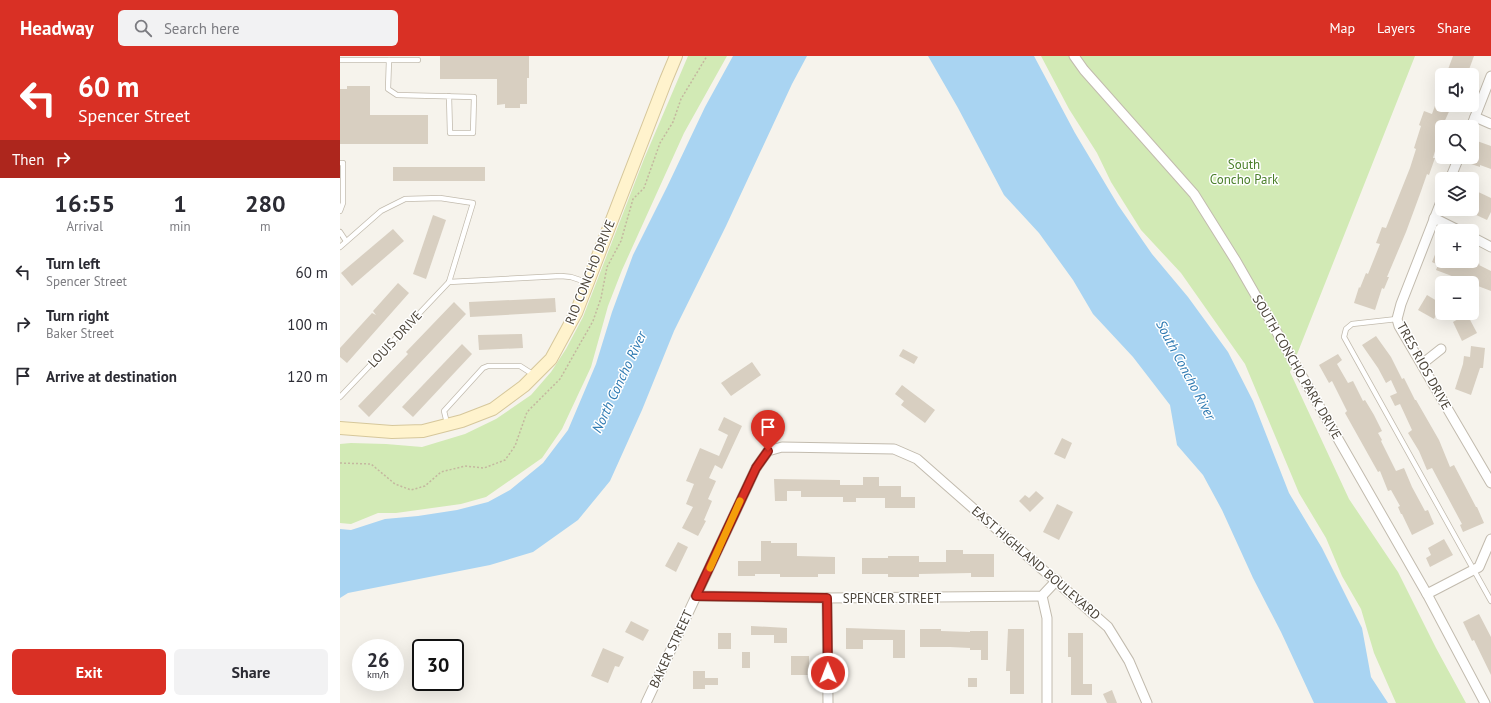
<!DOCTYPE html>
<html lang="en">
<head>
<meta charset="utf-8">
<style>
	body { margin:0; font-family:"PT Sans",sans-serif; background:#f2f2f3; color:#2b2b33; height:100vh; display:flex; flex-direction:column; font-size:15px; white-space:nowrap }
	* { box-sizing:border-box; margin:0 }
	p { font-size:13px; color:#7c7c81 }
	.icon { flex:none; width:22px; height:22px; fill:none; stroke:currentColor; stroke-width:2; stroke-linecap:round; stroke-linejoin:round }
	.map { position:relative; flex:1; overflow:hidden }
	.sheet { display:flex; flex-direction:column; background:#fff; width:340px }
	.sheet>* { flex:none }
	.hud { background:#d93025; color:#fff; overflow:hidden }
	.tools { position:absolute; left:1095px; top:12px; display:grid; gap:8px }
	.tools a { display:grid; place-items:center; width:44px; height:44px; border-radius:6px; background:#fff; box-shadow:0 4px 16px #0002; font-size:20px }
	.speed { position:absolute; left:12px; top:583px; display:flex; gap:8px; font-size:20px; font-weight:700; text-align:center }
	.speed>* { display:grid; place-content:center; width:52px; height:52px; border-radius:50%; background:#fff; box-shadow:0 4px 16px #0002; line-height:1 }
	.speed small { font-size:10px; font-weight:400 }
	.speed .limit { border:2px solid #111; border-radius:6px; background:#fff; color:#111 }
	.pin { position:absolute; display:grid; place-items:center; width:34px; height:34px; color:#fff; margin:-41px -17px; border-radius:50% 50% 50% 0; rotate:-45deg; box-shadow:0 0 4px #0007 }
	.pin .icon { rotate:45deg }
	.me { position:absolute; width:44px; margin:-22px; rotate:359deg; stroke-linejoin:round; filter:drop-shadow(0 0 3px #0008) }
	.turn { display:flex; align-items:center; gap:14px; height:84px; padding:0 12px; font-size:18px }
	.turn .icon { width:52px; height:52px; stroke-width:2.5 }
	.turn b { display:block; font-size:28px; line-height:34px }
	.then { display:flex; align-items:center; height:38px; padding:0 12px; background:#0003; gap:8px; font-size:15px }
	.eta { display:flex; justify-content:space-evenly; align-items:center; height:68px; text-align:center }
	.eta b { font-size:24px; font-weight:800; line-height:28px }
	.button { display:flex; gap:8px; margin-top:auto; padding:8px 12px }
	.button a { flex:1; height:46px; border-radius:6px; background:#d93025; color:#fff; font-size:16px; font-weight:800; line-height:46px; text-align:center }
	.button a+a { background:#f2f2f3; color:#2b2b33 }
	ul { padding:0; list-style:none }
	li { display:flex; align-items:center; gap:12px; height:52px; padding:0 12px }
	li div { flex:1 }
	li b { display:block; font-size:15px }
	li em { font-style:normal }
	header { display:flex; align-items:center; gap:24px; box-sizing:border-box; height:56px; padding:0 20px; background:#d93025; color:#fff }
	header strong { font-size:19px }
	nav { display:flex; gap:22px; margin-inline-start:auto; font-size:14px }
	.search { width:280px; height:36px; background:#f2f2f3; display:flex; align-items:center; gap:10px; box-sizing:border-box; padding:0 14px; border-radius:6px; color:#7c7c81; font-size:15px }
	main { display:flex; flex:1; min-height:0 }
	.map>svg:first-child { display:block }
</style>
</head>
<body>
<header>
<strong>Headway</strong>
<div class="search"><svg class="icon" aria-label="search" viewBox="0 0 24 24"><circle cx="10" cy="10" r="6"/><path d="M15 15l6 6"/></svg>Search here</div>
<nav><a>Map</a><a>Layers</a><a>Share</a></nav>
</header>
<main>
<section class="sheet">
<div class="hud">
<div class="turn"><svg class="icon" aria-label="left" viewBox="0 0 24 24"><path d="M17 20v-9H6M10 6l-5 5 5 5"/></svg><div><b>60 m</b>Spencer Street</div></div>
<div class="then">Then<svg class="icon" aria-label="right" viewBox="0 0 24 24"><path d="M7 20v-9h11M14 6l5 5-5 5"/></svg></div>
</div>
<div class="eta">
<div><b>16:55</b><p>Arrival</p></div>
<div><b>1</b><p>min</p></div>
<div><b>280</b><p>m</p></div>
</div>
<ul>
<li><svg class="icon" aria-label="left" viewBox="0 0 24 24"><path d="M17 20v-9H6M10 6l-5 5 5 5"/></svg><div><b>Turn left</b><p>Spencer Street</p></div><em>60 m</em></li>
<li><svg class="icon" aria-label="right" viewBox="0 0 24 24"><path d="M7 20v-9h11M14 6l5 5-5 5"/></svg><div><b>Turn right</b><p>Baker Street</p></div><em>100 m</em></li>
<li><svg class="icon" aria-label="arrive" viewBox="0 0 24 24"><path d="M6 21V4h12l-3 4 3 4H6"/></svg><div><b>Arrive at destination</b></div><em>120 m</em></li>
</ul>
<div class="button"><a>Exit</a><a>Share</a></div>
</section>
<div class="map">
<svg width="1151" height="647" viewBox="0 0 1151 647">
	<rect width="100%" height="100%" fill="#f6f3ec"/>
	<g fill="#d2eab5">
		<polygon points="348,0 387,0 344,77 282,214 268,250 251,311 222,373 202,402 146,441 121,448 56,457 38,457 11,468 0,467 0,388 11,387 46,388 82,391 125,378 156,363 191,339 211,316 226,293 243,261 304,103"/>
		<polygon points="701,0 1075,0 950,316 1009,443 1058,516 1096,592 1126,647 1056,647 1034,597 1021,553 1002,520 986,482 959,437 905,308 841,217 801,174 771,126 757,97 729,53"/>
	</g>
	<g fill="#a9d4f2">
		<polygon points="393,0 467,0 452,28 386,170 334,275 302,354 270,425 238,464 193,496 150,509 8,537 0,542 0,473 11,474 45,463 78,460 117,454 148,446 170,434 203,407 228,374 256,308 272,256 293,199 327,131 365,51"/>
		<polygon points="588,0 694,0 735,77 778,149 812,198 848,241 888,296 913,345 949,437 982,492 1022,572 1031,621 1048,647 974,647 941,576 913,522 882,454 863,419 837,389 830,349 793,301 753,258 733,224 699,177 664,139 618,52"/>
	</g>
	<g fill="#d8cfc1">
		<polygon points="100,0 189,0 189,22 187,22 187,48 180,48 180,52 165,52 165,48 157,49 157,23 100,23"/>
		<polygon points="1113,0 1134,0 1127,19 1114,19 1107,16"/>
		<polygon points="7,30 30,30 30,59 88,59 88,88 0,88 0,33 7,33"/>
		<polygon points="1101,33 1102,49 1112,49 1102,71 1093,102 1095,102 1089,119 1087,118 1080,138 1066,176 1047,221 1049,221 1044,233 1042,232 1035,254 1014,247 1019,231 1020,232 1026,217 1028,218 1040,188 1036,187 1042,171 1046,172 1070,112 1076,93 1074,92 1081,70 1079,69 1084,55 1092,58"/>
		<polygon points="1137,85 1151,90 1151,113 1140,109 1140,111 1128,107 1130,101 1132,101 1132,97"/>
		<rect x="53" y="111" width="92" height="14"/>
		<polygon points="1132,133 1151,142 1151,156 1147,164 1132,157"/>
		<polygon points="93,159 106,164 86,223 73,218"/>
		<polygon points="53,173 64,185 12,230 1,217"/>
		<polygon points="1102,181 1102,205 1133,205 1140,208 1139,209 1151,215 1151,235 1096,214 1098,209 1092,206"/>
		<polygon points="58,227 69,237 7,307 0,301 0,292 32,257 36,259 33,255"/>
		<polygon points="1087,239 1102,248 1094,263 1078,254"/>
		<polygon points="215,242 216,256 130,261 129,246"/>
		<polygon points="114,246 126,258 29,361 18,350 68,298 66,296"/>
		<polygon points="1127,258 1137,277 1122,285 1113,266"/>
		<polygon points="182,278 183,292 139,294 138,279"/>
		<polygon points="1036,280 1051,301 1062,323 1064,322 1075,344 1076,344 1099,384 1110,411 1114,409 1136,451 1137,451 1144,467 1123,476 1120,469 1122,468 1092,412 1087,414 1079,395 1068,377 1072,374 1060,348 1055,350 1050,340 1057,337 1051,324 1046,327 1038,312 1022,289"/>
		<polygon points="122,288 132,298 73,361 62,351"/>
		<polygon points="1131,290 1145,292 1143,312 1140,312 1131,339 1115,333 1123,308 1124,300 1130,301"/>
		<polygon points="563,293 578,301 574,308 559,300"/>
		<polygon points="998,298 1002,304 997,308 1008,327 1013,325 1023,345 1025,344 1034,359 1042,375 1038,377 1042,384 1041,385 1056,415 1064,412 1072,431 1085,455 1088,454 1094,468 1072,479 1062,458 1061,458 1058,451 1060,450 1051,434 1048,435 1040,415 1038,416 1005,357 1007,355 992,325 989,327 979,309"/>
		<polygon points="412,306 421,319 391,340 381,327"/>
		<polygon points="562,329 595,354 585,367 561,349 564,345 555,338"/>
		<polygon points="384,361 402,370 382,413 375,409 369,422 376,425 368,443 372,445 364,464 366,465 358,480 342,472 353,451 346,448 354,428 346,425 360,392 379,400 388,379 378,374"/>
		<polygon points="722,382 732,387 725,403 714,398"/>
		<polygon points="523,421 539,421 539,430 561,430 561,441 575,441 575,452 545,452 545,442 516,442 516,446 503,446 503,441 461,441 461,435 447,435 447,445 435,445 434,423 500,424 500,429 523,429"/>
		<polygon points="696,435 704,442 690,456 679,445 685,439 689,442"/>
		<polygon points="717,448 733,456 719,484 703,476"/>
		<polygon points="1104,483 1113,499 1090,511 1086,502 1091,499 1088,492"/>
		<polygon points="421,485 431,485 431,487 457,487 457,500 495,501 495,518 478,518 478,521 440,521 440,518 415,518 415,520 398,520 398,505 421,505"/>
		<polygon points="338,486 348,491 336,516 325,510"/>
		<polygon points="606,494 623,494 623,498 654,498 654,521 631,521 631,517 579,518 579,521 548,521 548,518 522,518 522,502 548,502 548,500 579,500 579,506 606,506"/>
		<polygon points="1139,558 1151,581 1151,619 1134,584 1132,585 1123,566"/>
		<polygon points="291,565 309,574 303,585 285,576"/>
		<polygon points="411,570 447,572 447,587 434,587 434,579 411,579"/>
		<polygon points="506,572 565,574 565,602 553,602 553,584 523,584 523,593 506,593"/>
		<polygon points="580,573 601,573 601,575 630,576 630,575 648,575 648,604 641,604 641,594 630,594 630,592 610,591 580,591"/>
		<polygon points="668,573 684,573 684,638 670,638 670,615 666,615"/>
		<rect x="378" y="577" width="13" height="16"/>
		<polygon points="728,577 743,577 743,628 752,628 752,639 731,639 731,601 728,601"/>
		<polygon points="263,592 284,601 279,611 275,610 268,627 251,620"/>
		<rect x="402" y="596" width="8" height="16"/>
		<rect x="451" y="600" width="18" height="19"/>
		<polygon points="353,615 365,615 365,622 378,622 378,629 365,629 365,633 353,633"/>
		<rect x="628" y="622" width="9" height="9"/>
		<polygon points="772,634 777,647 767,647 763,638"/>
	</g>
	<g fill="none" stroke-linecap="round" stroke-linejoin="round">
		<g stroke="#c2bbae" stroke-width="6">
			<g id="lane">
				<polyline points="0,4 78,4"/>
				<polyline points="49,4 48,33 57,39 134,41 133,77 110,77 109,40"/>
				<polyline points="0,107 3,107 3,147 0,155"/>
				<polyline points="0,176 6,185"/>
				<polyline points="0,191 41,155 65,143 100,142 133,147 109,226 0,341"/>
				<polyline points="109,226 221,220 231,221 246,226"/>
				<polyline points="1057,263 1012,268 1006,273 1004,281 1151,545"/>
				<polyline points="107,367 104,355 143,312 148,310 180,310 194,319"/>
			</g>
		</g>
		<g stroke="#c2bbae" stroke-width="11">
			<g id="street">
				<polyline points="734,0 744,14 854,138 896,205 1087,538 1145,647"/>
				<polyline points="1135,61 1151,68"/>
				<polyline points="1131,71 1151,20"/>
				<polyline points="1110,123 1119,101"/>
				<polyline points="1102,143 1061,248 1057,263 1059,270 1151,427"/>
				<polyline points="1094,162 1120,175"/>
				<polyline points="1132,181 1151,191"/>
				<polyline points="1082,308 1101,293"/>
				<polyline points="1087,538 1139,511 1151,483"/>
				<polyline points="356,540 487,542 702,540 717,524"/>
				<polyline points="702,540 707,562 707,647"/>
				<polyline points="487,542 488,647"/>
				<polyline points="306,647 416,412 428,395 442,391 554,393 577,403 768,571 789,605 807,647"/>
			</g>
		</g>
		<g stroke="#d6c79b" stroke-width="14">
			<polyline id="secondary" points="0,372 52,376 83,375 122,365 153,353 184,330 211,303 236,257 326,24 336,0"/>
		</g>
		<polyline stroke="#c4b79f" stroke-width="1.5" stroke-dasharray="2 2" stroke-linecap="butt" points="0,407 31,408 55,428 71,434 85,430 101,416 125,410 144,412 165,404 175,390 187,356 220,323 253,265 261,242 267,211 281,185 293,143 304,132 320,87 333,66 341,43 367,0"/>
		<use href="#lane" stroke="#fff" stroke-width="4.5"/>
		<use href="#street" stroke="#fff" stroke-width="9"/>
		<use href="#secondary" stroke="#fff3cd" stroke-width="12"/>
	</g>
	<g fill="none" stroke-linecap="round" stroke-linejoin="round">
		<g stroke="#8d1f18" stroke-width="10">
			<polyline id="route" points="428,395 416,412 356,540 487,542 488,617"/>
		</g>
		<use href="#route" stroke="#d93025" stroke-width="7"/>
		<polyline stroke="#f59e0b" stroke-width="7" points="370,512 400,445"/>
	</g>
	<g text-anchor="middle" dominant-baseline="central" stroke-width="3" stroke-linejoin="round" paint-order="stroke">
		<g font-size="13" fill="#4a7f2a" stroke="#fff">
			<text x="904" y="108">South<tspan x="904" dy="15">Concho Park</tspan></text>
		</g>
		<g font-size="13" fill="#4b4439" stroke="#fff">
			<text transform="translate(250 216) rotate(-68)">RIO CONCHO DRIVE</text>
			<text transform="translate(55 283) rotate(-47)">LOUIS DRIVE</text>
			<text transform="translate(1084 310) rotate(61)">TRES RIOS DRIVE</text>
			<text transform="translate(957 311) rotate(60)">SOUTH CONCHO PARK DRIVE</text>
			<text transform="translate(696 507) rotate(41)">EAST HIGHLAND BOULEVARD</text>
			<text x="552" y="542">SPENCER STREET</text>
			<text transform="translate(331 593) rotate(-65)">BAKER STREET</text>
		</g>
		<g font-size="14" font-style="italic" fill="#2e7ab2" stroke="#fff">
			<text transform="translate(846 314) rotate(62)">South Concho River</text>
			<text transform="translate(279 326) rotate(-65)">North Concho River</text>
		</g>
	</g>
</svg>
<div class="tools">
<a><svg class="icon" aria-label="sound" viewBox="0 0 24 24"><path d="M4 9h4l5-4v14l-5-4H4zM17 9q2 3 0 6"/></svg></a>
<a><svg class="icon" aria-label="search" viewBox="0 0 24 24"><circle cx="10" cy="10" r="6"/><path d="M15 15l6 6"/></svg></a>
<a><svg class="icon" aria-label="layers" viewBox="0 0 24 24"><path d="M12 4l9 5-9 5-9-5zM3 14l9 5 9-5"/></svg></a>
<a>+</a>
<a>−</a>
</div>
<div class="speed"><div>26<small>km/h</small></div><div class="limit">30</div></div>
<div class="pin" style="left:428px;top:395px;background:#d93025"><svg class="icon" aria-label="arrive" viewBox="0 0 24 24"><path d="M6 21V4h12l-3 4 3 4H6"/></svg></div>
<svg class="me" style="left:488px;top:617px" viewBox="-20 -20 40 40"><circle r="17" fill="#d93025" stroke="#fff" stroke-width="3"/><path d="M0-11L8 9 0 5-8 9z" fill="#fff"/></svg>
</div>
</main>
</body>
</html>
